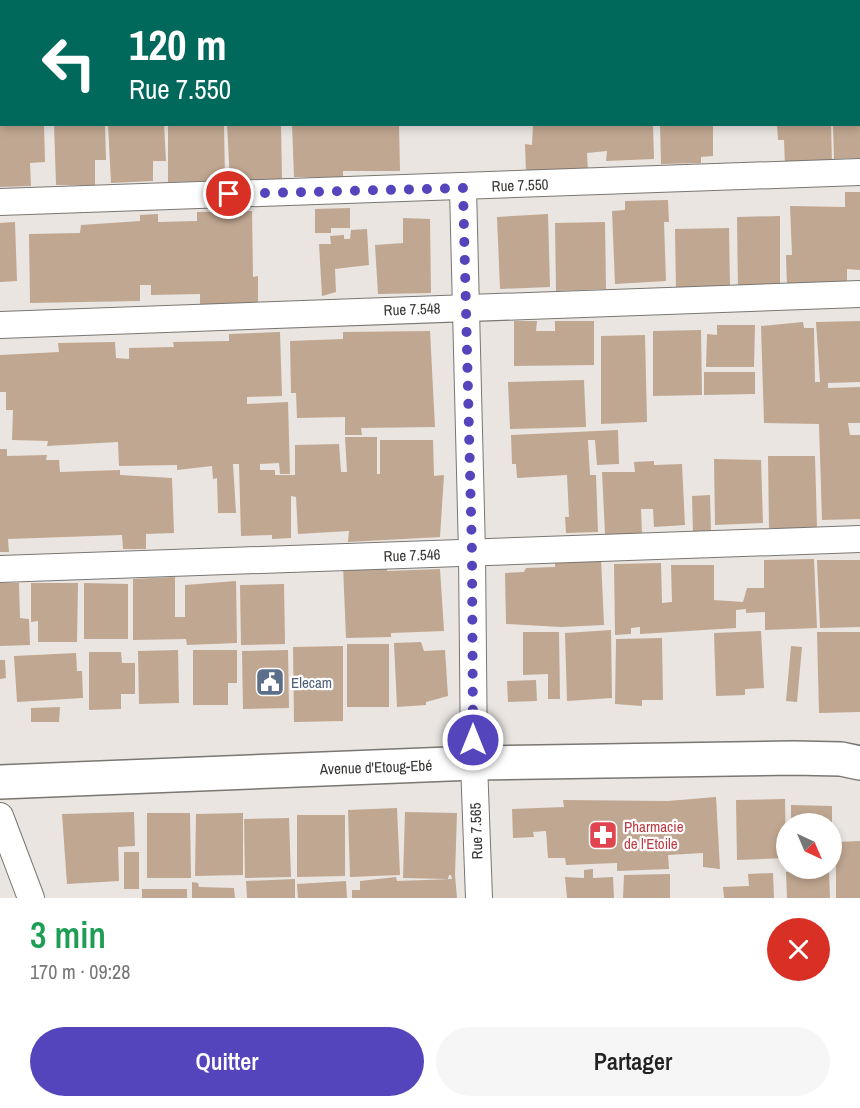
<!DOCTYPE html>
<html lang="fr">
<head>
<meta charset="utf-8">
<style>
	body { margin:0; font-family:"Archivo Narrow",sans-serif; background:#f6f6f6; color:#222; height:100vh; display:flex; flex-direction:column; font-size:22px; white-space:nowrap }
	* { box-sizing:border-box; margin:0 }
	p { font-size:20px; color:#767676 }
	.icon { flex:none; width:33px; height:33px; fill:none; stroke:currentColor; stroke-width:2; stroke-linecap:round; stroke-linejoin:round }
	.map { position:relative; height:898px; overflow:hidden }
	.sheet { display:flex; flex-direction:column; background:#fff; flex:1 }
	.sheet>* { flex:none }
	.hud { position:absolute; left:0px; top:0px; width:861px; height:126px; box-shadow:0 3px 9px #0003; background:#00695c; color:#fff; overflow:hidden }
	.needle { width:39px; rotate:136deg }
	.controls { position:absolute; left:776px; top:813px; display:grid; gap:12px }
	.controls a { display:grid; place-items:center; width:66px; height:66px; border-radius:50%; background:#fff; box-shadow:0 3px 9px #0003; font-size:30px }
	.pin { position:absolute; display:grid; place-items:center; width:51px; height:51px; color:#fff; margin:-26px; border:3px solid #fff; border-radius:50%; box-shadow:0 2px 6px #0007 }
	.me { position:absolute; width:66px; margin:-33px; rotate:0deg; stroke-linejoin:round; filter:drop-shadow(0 0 4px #0008) }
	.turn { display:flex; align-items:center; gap:21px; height:126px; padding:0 30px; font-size:27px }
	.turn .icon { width:78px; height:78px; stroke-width:2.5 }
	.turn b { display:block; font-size:42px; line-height:51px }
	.round { display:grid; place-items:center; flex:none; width:63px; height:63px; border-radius:32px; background:#f6f6f6 }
	.headline { display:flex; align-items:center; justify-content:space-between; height:102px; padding:0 30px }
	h1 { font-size:36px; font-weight:600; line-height:45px; color:#1e9e55 }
	.cta { display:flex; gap:12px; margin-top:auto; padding:12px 30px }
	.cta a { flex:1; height:69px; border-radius:36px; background:#5545bd; color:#fff; font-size:24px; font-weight:600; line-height:69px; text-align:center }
	.cta a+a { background:#f6f6f6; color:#222 }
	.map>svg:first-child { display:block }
</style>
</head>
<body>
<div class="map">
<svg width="860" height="898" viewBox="0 0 860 898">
	<rect width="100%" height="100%" fill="#eae5e1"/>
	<g fill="#c0a791">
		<polygon points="0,124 44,124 45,162 30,163 31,186 0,187"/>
		<polygon points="54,124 105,124 106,160 95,160 95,185 56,185"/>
		<polygon points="108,124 164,124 166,161 153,161 153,181 111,183"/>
		<polygon points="168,124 224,124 225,181 168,182"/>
		<polygon points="227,124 281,124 282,180 230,181"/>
		<polygon points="292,124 399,124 400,171 343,171 343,177 294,177"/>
		<polygon points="533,124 653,124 654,159 606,161 607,151 587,153 588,171 526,173 525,144 532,145"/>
		<polygon points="660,124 713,124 713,156 701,157 701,163 661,164"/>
		<polygon points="777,124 831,124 832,164 785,166 784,140 778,140"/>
		<polygon points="833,124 860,124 860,165 857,166 857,158 834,159"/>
		<polygon points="845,192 860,192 860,270 847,269 847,285 787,288 786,255 792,255 790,206 845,207"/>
		<polygon points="668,200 669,222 664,222 666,281 615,284 612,211 625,210 625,201"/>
		<polygon points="350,208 350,228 331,228 331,233 315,233 315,209"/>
		<polygon points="252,211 253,277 258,276 258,306 200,306 200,294 151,295 151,285 140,285 140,301 30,303 29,234 80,233 81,225 140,221 140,215 158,214 158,222 197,221 197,212"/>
		<polygon points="548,214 550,287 500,289 497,217"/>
		<polygon points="780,216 780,291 738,291 737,217"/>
		<polygon points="403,218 430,219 431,293 378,294 375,245 403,243"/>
		<polygon points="15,222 17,281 0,282 0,223"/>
		<polygon points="605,222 606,289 556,291 555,223"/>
		<polygon points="729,228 730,287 676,290 675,229"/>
		<polygon points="367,229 369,265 335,269 336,292 322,296 319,244 331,244 330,236 344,235 344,239 350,239 351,230"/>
		<polygon points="514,321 537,321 536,331 555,331 555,321 594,321 594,365 514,366"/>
		<polygon points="860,321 860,382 828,383 828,388 860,387 860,423 848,423 850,435 860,435 860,519 822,520 819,424 764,423 761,326 803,322 804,328 814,328 815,382 820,382 816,322"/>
		<polygon points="717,325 755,325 754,367 706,367 707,334 717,335"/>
		<polygon points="701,330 702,395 653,396 653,331"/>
		<polygon points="430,331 435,427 361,428 362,435 345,435 345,417 297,418 296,393 291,393 290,341 343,339 343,332"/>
		<polygon points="280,332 282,396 247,397 247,404 288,402 290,474 280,474 279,463 260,464 260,470 275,470 275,475 295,475 295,445 339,444 341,472 347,472 345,437 377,437 377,474 380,474 380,440 433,440 434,476 444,475 440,537 348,542 349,531 298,534 296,497 291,496 291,538 272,539 272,535 241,536 239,464 233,464 236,513 218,513 217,478 213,479 212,466 177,470 177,465 119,466 118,442 47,446 48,441 12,440 13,410 6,410 6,392 0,392 0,355 59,352 58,343 115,342 116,358 129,359 129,348 174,347 173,342 229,341 229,334"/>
		<polygon points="645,335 647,422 601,424 601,336"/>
		<polygon points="704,372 755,372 755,394 704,395"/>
		<polygon points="584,380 586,427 510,429 508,382"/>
		<polygon points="618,430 619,464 597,465 595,440 588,440 590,475 596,475 598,532 566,533 565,517 569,517 567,475 517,478 516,464 512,464 511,435"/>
		<polygon points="0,449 7,449 7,456 47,455 46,460 59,460 60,472 120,470 120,475 172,478 174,533 146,534 146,549 123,549 122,535 8,539 9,552 0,552"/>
		<polygon points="768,456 815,456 817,528 769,528"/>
		<polygon points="714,459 761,460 763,523 715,525"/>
		<polygon points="654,461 654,465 682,464 685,525 654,527 653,509 641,509 642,534 605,534 602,472 635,472 634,462"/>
		<polygon points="710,495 711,533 693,533 692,496"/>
		<polygon points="601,558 604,625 561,627 506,624 505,573 524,572 526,568 555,567 555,560"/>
		<polygon points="814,559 817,628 765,630 765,612 746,613 746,609 736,610 736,628 640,634 640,627 631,628 631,634 615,635 614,564 661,563 662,603 672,602 671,565 714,565 714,600 743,602 747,588 764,588 764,560"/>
		<polygon points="817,560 860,560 860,627 820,628"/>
		<polygon points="387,564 387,571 440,569 444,631 391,633 391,637 346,638 343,566"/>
		<polygon points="175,577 175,617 185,617 185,585 236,581 237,643 187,645 186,639 133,640 133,579"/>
		<polygon points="0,583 19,583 20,618 29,619 30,645 0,646"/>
		<polygon points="31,583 78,583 77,642 38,642 38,621 31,622"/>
		<polygon points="84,583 128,584 128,639 84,639"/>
		<polygon points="284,584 285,644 241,645 240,585"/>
		<polygon points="611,630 612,698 567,701 565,633"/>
		<polygon points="761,631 764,688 745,689 745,695 716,696 714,633"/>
		<polygon points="523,632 559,632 560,699 548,699 548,674 523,675"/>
		<polygon points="817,632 860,632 860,712 819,713"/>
		<polygon points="662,638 663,700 642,700 642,706 615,704 616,639"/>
		<polygon points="421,642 424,651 445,650 448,696 426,702 426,705 397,707 394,643"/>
		<rect x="347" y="644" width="42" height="63"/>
		<polygon points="343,646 343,721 294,722 293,647"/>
		<polygon points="791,646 802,647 797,702 786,701"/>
		<polygon points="178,650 179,703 139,704 138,651"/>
		<polygon points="193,650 237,650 237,683 228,683 228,705 193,705"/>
		<polygon points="288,650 289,708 243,709 242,651"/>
		<polygon points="89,652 121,652 122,663 135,663 135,694 121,694 121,709 89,710"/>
		<polygon points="76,653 77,671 82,671 83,698 17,702 14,656"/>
		<polygon points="0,660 5,660 6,678 0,679"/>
		<polygon points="536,680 537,701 508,702 507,681"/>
		<polygon points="60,707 59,722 31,722 31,708"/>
		<polygon points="716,797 720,869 703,867 703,853 668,855 669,869 617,871 617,863 566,865 565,858 548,858 546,831 533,832 534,837 513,838 512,809 564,807 563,800 668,801"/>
		<polygon points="785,799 786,858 737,860 736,800"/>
		<polygon points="791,805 832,806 832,824 791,824"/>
		<polygon points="397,808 400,875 350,877 348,810"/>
		<polygon points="134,812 135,846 118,847 119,881 67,884 62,814"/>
		<polygon points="405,812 457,813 455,875 457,898 352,898 352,890 360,890 360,881 396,877 397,881 452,879 451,875 449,875 448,879 403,878"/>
		<polygon points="147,813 190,813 191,878 147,878"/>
		<polygon points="243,813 243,875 195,876 196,814"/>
		<polygon points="297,815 345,815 345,876 297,877"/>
		<polygon points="289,818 291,877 245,878 244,819"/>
		<polygon points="860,841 860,898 836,898 836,842"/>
		<rect x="124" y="852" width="15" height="37"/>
		<polygon points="593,869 593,878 613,877 614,898 567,898 565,877 584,878 584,870"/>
		<polygon points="829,871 830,898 787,898 786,872"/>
		<polygon points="773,873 774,898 724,898 723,887 749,886 748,874"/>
		<polygon points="670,874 670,898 623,898 624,875"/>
		<polygon points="295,879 295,898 247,898 246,881"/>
		<polygon points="346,881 347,898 298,898 297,884"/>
		<polygon points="192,882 198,883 199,887 234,888 235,898 192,898"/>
		<rect x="142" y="889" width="45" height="9"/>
	</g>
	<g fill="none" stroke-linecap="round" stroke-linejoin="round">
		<g stroke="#7a7672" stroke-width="28">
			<g id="minor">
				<polyline points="463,188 472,553 474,763 479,898"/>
				<polyline points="0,202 860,172"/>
				<polyline points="0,325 860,294"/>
				<polyline points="0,569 860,539"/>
				<polyline points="0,816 31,898"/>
			</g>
		</g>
		<g stroke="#7a7672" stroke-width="36">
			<polyline id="primary" points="0,782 474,763 793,758 841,759 860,763"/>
		</g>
		<use href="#minor" stroke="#fff" stroke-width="26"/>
		<use href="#primary" stroke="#fff" stroke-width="33"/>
	</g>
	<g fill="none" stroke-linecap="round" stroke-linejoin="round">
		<polyline stroke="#5545bd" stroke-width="10" stroke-dasharray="0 18" points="229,194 463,188 472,553 473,740"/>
	</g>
	<defs>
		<g id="civic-square" transform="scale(1.5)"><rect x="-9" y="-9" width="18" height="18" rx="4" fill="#5c6f8a" stroke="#fff"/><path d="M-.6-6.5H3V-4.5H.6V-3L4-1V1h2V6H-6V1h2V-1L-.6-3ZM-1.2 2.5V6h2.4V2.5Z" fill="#fff"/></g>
		<g id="pharmacy-square" transform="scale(1.5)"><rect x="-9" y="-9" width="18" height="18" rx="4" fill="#e0444e" stroke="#fff"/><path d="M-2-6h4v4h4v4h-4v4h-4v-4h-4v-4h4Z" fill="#fff"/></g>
	</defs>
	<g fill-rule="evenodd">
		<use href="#civic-square" x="270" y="682"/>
		<use href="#pharmacy-square" x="603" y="835"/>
	</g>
	<g text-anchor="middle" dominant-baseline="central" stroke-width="4.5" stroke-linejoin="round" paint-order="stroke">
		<g font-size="15" fill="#383634" stroke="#fff">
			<text transform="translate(520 185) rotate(-2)">Rue 7.550</text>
			<text transform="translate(412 309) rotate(-2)">Rue 7.548</text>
			<text transform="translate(412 555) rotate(-2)">Rue 7.546</text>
			<text transform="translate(376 767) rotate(-2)">Avenue d'Etoug-Ebé</text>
			<text transform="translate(476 831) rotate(-92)">Rue 7.565</text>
		</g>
		<g font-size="15" fill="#4e5e75" stroke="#fff" text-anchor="start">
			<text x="291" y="682">Elecam</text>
		</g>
		<g font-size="15" fill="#be3a42" stroke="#fff" text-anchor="start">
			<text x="624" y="826">Pharmacie<tspan x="624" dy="17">de l'Etoile</tspan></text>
		</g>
	</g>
</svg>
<div class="controls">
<a><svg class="needle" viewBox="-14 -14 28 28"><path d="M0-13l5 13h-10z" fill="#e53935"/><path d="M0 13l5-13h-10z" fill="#767676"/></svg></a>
</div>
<div class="pin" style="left:229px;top:194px;background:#d93025"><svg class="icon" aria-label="arrive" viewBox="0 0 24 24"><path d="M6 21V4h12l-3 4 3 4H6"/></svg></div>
<svg class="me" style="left:473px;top:740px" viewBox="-20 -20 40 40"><circle r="17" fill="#5545bd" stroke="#fff" stroke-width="3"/><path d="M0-11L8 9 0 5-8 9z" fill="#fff"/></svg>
<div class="hud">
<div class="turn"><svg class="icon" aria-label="left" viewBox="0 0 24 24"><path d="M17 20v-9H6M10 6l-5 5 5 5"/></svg><div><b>120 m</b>Rue 7.550</div></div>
</div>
</div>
<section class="sheet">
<div class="headline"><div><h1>3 min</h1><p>170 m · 09:28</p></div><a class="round" style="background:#d93025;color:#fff"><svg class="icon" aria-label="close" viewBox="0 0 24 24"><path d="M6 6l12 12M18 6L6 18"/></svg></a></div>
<div class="cta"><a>Quitter</a><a>Partager</a></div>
</section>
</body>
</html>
